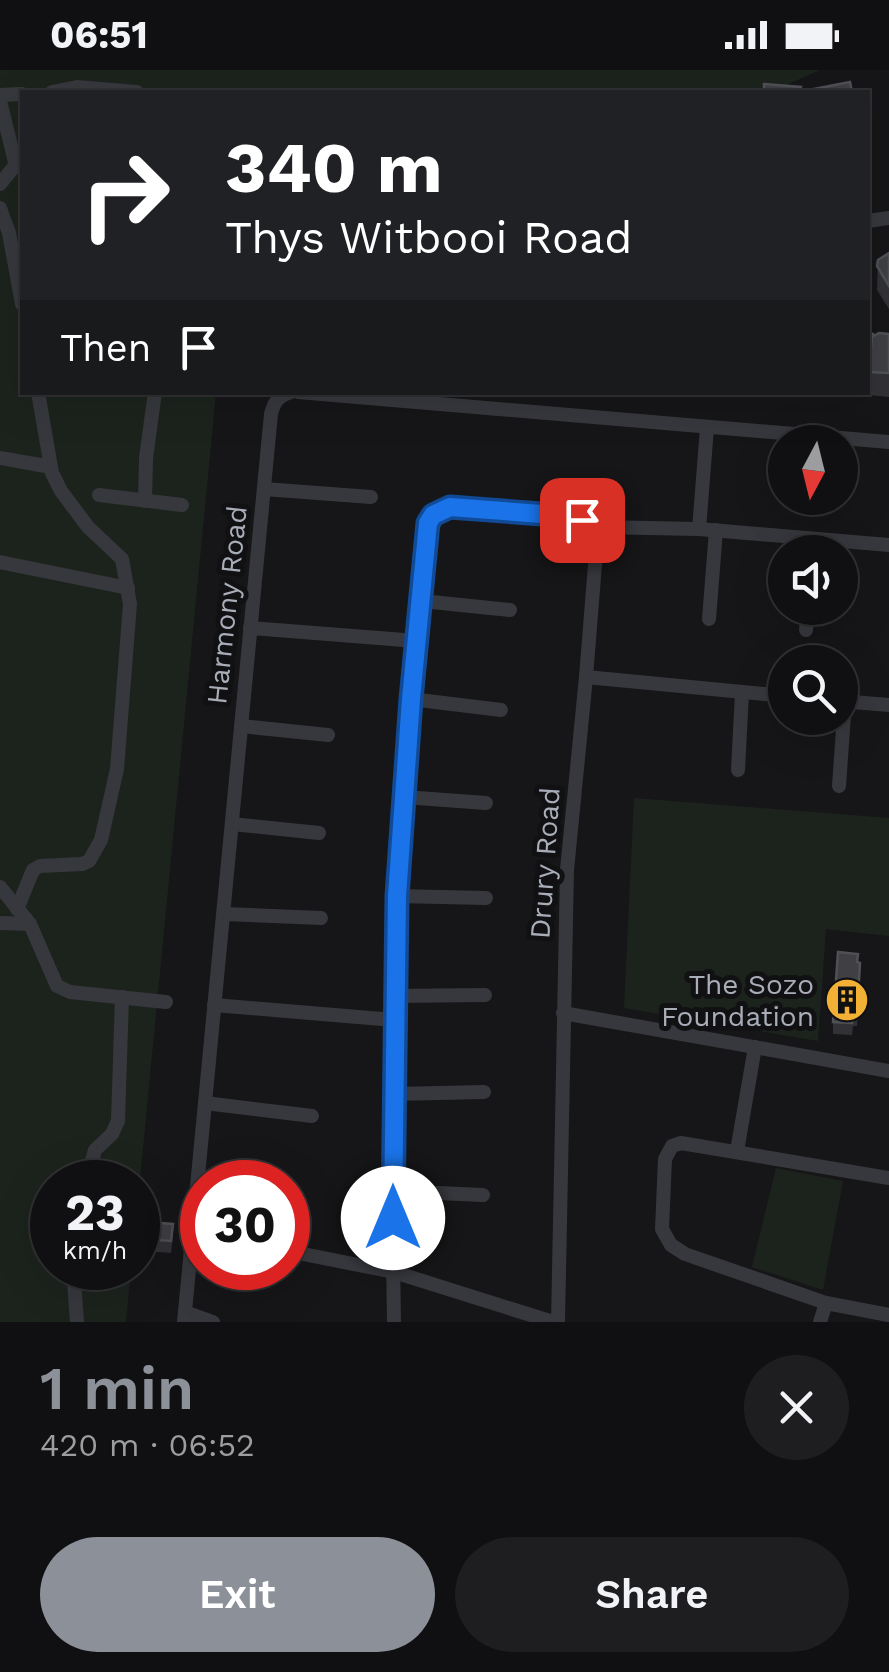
<!DOCTYPE html>
<html lang="en">
<head>
<meta charset="utf-8">
<style>
	body { margin:0; font-family:"Work Sans",sans-serif; background:#1e1e20; color:#f1f3f6; height:100vh; display:flex; flex-direction:column; font-size:38px; white-space:nowrap }
	* { box-sizing:border-box; margin:0 }
	p { font-size:32px; color:#9c9d9f }
	.icon { flex:none; width:55px; height:55px; fill:none; stroke:currentColor; stroke-width:2; stroke-linecap:round; stroke-linejoin:round }
	.map { position:relative; height:1252px; overflow:hidden }
	.sheet { display:flex; flex-direction:column; background:#101012; flex:1 }
	.sheet>* { flex:none }
	.banner { position:absolute; left:20px; top:20px; width:850px; height:305px; border-radius:0px; box-shadow:0 10px 40px #0002,0 0 0 2px #303032; background:#202124; color:#fff; overflow:hidden }
	.needle { width:65px; rotate:187deg }
	.tools { position:absolute; left:768px; top:355px; display:grid; gap:20px }
	.tools a { display:grid; place-items:center; width:90px; height:90px; border-radius:50%; background:#101012; box-shadow:0 10px 40px #0002,0 0 0 2px #303032; font-size:50px }
	.speed { position:absolute; left:30px; top:1090px; display:flex; gap:20px; font-size:50px; font-weight:700; text-align:center }
	.speed>* { display:grid; place-content:center; width:130px; height:130px; border-radius:50%; background:#101012; box-shadow:0 10px 40px #0002,0 0 0 2px #303032; line-height:1 }
	.speed small { font-size:25px; font-weight:400 }
	.speed .limit { border:15px solid #d22; background:#fff; color:#111 }
	.pin { position:absolute; display:grid; place-items:center; width:85px; height:85px; color:#fff; margin:-42px; border-radius:20px; box-shadow:0 5px 15px #0006 }
	.me { position:absolute; width:110px; margin:-55px; rotate:0deg; stroke-linejoin:round; filter:drop-shadow(0 0 8px #0008) }
	.turn { display:flex; align-items:center; gap:35px; height:210px; padding:0 40px; font-size:45px }
	.turn .icon { width:130px; height:130px; stroke-width:2.5 }
	.turn b { display:block; font-size:70px; line-height:85px }
	.then { display:flex; align-items:center; height:95px; padding:0 40px; background:#0003; gap:20px; font-size:38px }
	.round { display:grid; place-items:center; flex:none; width:105px; height:105px; border-radius:52px; background:#1e1e20 }
	.overview { display:flex; align-items:center; justify-content:space-between; height:170px; padding:0 40px }
	h1 { font-size:60px; font-weight:600; line-height:75px; color:#8c9099 }
	.button { display:flex; gap:20px; margin-top:auto; padding:20px 40px }
	.button a { flex:1; height:115px; border-radius:60px; background:#8c9099; color:#fff; font-size:40px; font-weight:600; line-height:115px; text-align:center }
	.button a+a { background:#1e1e20; color:#f1f3f6 }
	.status { display:flex; justify-content:space-between; align-items:center; height:70px; padding:0 50px; background:#101012; direction:ltr }
	.status svg { height:28px; fill:currentColor }
	.map>svg:first-child { display:block }
</style>
</head>
<body>
<div class="status"><b>06:51</b><svg viewBox="0 0 49 12"><path d="M0 12V9h3v3zM5 12V6h3v6zM10 12V3h3v9zM15 12V0h3v12zM26 1h20v11H26zM47 4h2v5h-2z"/></svg></div>
<div class="map">
<svg width="889" height="1252" viewBox="0 0 889 1252">
	<rect width="100%" height="100%" fill="#161618"/>
	<g fill="#1c231d">
		<polygon points="0,0 820,0 771,22 22,22 22,322 216,323 138,1130 138,1112 52,1112 52,1198 131,1198 126,1252 0,1252"/>
		<polygon points="634,728 889,748 889,866 826,859 818,971 624,938"/>
		<polygon points="776,1098 843,1111 823,1220 752,1197"/>
	</g>
	<g fill="none" stroke-linecap="round" stroke-linejoin="round">
		<g stroke="#37383d" stroke-width="14">
			<polyline points="52,22 77,17 137,22"/>
			<polyline points="0,25 22,24"/>
			<polyline points="0,31 15,92 14,97 0,114"/>
			<polyline points="0,138 9,163 22,234"/>
			<polyline points="868,151 889,148"/>
			<polyline points="298,322 889,372"/>
			<polyline points="0,388 51,397"/>
			<polyline points="264,419 371,427"/>
			<polyline points="99,425 182,435"/>
			<polyline points="145,431 146,388 155,322"/>
			<polyline points="699,459 707,358"/>
			<polyline points="0,492 128,518"/>
			<polyline points="422,531 510,540"/>
			<polyline points="709,549 716,460"/>
			<polyline points="250,558 417,571"/>
			<polyline points="806,560 808,538"/>
			<polyline points="586,607 785,626"/>
			<polyline points="411,629 501,640"/>
			<polyline points="840,631 889,635"/>
			<polyline points="241,656 328,665"/>
			<polyline points="738,700 742,623"/>
			<polyline points="839,716 845,631"/>
			<polyline points="404,727 486,733"/>
			<polyline points="232,754 319,763"/>
			<polyline points="0,817 30,854 57,916 70,922 166,932"/>
			<polyline points="397,826 486,828"/>
			<polyline points="17,839 33,800 40,796 82,794 89,791 101,770 117,699 130,534 122,489 88,457 61,421 52,403 38,322"/>
			<polyline points="224,844 321,848"/>
			<polyline points="0,853 30,854"/>
			<polyline points="394,926 485,925"/>
			<polyline points="214,935 394,950"/>
			<polyline points="563,943 889,1001"/>
			<polyline points="394,1024 484,1022"/>
			<polyline points="205,1033 312,1046"/>
			<polyline points="737,1081 755,977"/>
			<polyline points="889,1108 681,1073 672,1076 665,1089 662,1159 671,1175 685,1184 826,1233 889,1245"/>
			<polyline points="86,1112 95,1080 112,1064 118,1051 122,927"/>
			<polyline points="392,1121 483,1125"/>
			<polyline points="288,1181 394,1202 553,1252"/>
			<polyline points="73,1198 77,1252"/>
			<polyline points="185,1242 213,1252"/>
			<path d="M184 1252C215 950 243 647 271 344 274 332 278 326 291 322"/>
			<polyline points="394,1252 392,1121 397,826 426,463 433,445 450,437 555,445 582,451 598,457 699,459 889,475"/>
			<polyline points="558,1252 567,800 586,607 598,457"/>
			<polyline points="820,1252 826,1233"/>
		</g>
	</g>
	<g fill="#323236">
		<polygon points="889,183 889,239 877,220 878,190"/>
		<polygon points="868,263 873,267 889,264 889,327 869,325 869,321 868,321"/>
		<polygon points="858,892 860,905 857,956 853,956 852,965 833,964 833,952"/>
		<polygon points="173,1166 171,1183 145,1181 145,1169"/>
	</g>
	<g fill="#3f3f44" stroke="#4f5156" stroke-width="2.5">
		<polygon points="850,12 852,22 815,22 814,19"/>
		<polygon points="764,14 801,17 800,22 764,22"/>
		<polygon points="889,183 889,216 877,196 878,190"/>
		<polygon points="868,263 873,264 869,303 868,303"/>
		<polygon points="879,263 889,264 889,303 869,302 872,267"/>
		<polygon points="838,882 858,884 857,892 860,893 857,944 853,944 852,953 833,952"/>
		<polygon points="146,1152 173,1154 171,1171 145,1169"/>
	</g>
	<g fill="none" stroke-linecap="round" stroke-linejoin="round">
		<g stroke="#114b97" stroke-width="25">
			<polyline id="route" points="393,1148 397,826 411,629 428,453 433,445 450,437 555,445 582,450"/>
		</g>
		<use href="#route" stroke="#1a73e8" stroke-width="18"/>
	</g>
	<defs>
		<g id="building-disc" transform="scale(2.25)"><circle r="9.5" fill="#f2b134" stroke="#111113"/><path d="M-4-6H4V6H1V3H-1V6H-4ZM-2.5-4.3h1.7v1.8h-1.7ZM.8-4.3h1.7v1.8H.8ZM-2.5-1h1.7V.8h-1.7ZM.8-1h1.7V.8H.8Z" fill="#111"/></g>
	</defs>
	<g fill-rule="evenodd">
		<use href="#building-disc" x="847" y="930"/>
	</g>
	<g text-anchor="middle" dominant-baseline="central" stroke-width="10" stroke-linejoin="round" paint-order="stroke">
		<g font-size="28" fill="#a8adb8" stroke="#111113">
			<text transform="translate(227 535) rotate(-84)">Harmony Road</text>
			<text transform="translate(545 793) rotate(-86)">Drury Road</text>
		</g>
		<g font-size="28" fill="#a8adb8" stroke="#111113" text-anchor="end">
			<text x="814" y="914">The Sozo<tspan x="814" dy="32">Foundation</tspan></text>
		</g>
	</g>
</svg>
<div class="tools">
<a><svg class="needle" viewBox="-14 -14 28 28"><path d="M0-13l5 13h-10z" fill="#e53935"/><path d="M0 13l5-13h-10z" fill="#9c9d9f"/></svg></a>
<a><svg class="icon" aria-label="sound" viewBox="0 0 24 24"><path d="M4 9h4l5-4v14l-5-4H4zM17 9q2 3 0 6"/></svg></a>
<a><svg class="icon" aria-label="search" viewBox="0 0 24 24"><circle cx="10" cy="10" r="6"/><path d="M15 15l6 6"/></svg></a>
</div>
<div class="speed"><div>23<small>km/h</small></div><div class="limit">30</div></div>
<div class="pin" style="left:582px;top:450px;background:#d93025"><svg class="icon" aria-label="arrive" viewBox="0 0 24 24"><path d="M6 21V4h12l-3 4 3 4H6"/></svg></div>
<svg class="me" style="left:393px;top:1148px" viewBox="-20 -20 40 40"><circle r="19" fill="#fff"/><path d="M0-13L10 11 0 6-10 11z" fill="#1a73e8"/></svg>
<div class="banner">
<div class="turn"><svg class="icon" aria-label="right" viewBox="0 0 24 24"><path d="M7 20v-9h11M14 6l5 5-5 5"/></svg><div><b>340 m</b>Thys Witbooi Road</div></div>
<div class="then">Then<svg class="icon" aria-label="arrive" viewBox="0 0 24 24"><path d="M6 21V4h12l-3 4 3 4H6"/></svg></div>
</div>
</div>
<section class="sheet">
<div class="overview"><div><h1>1 min</h1><p>420 m · 06:52</p></div><a class="round"><svg class="icon" aria-label="close" viewBox="0 0 24 24"><path d="M6 6l12 12M18 6L6 18"/></svg></a></div>
<div class="button"><a>Exit</a><a>Share</a></div>
</section>
</body>
</html>
